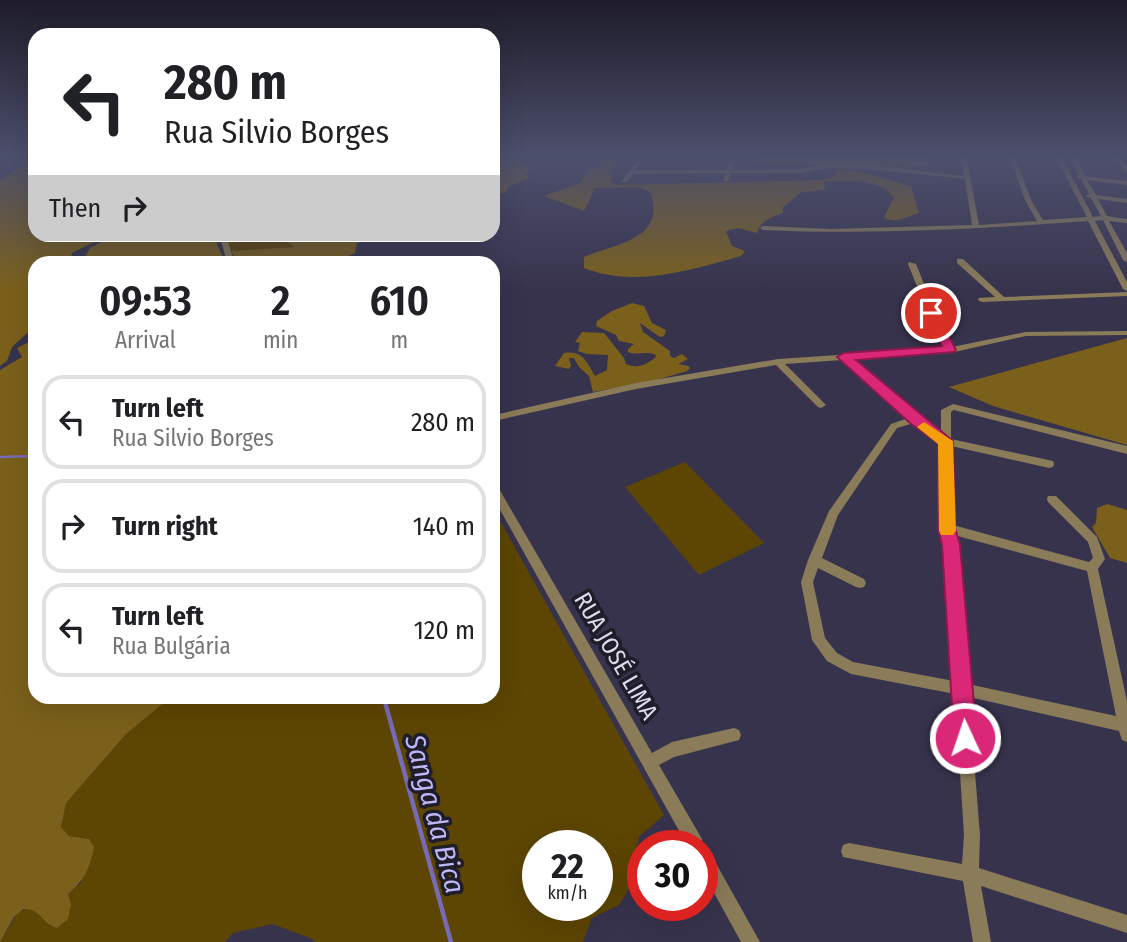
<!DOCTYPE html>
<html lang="en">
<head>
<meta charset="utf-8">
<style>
	body { margin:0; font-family:"Fira Sans Condensed",sans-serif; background:#f6f6f6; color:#202124; height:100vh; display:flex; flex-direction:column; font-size:26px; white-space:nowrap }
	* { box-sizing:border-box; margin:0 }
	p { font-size:23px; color:#757577 }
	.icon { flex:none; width:38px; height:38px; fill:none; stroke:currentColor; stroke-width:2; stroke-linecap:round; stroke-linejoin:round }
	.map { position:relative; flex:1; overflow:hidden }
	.side { position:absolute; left:28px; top:256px; width:472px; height:448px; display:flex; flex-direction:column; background:#fff; border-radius:21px; box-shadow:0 7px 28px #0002 }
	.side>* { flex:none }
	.top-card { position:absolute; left:28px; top:28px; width:472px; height:214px; border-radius:21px; box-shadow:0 7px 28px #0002; background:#fff; color:#202124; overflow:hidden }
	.speed { position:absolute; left:522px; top:830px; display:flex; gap:14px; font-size:35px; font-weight:700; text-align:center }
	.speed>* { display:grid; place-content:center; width:91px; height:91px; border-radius:50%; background:#fff; box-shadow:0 7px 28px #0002; line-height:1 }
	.speed small { font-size:18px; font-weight:400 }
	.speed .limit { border:10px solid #d22; background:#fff; color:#111 }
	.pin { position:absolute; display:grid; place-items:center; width:60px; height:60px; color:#fff; margin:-30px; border:4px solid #fff; border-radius:50%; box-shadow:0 2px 7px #0007 }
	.me { position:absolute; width:77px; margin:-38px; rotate:357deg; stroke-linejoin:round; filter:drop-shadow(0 0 5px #0008) }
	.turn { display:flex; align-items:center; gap:24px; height:147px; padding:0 21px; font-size:32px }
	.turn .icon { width:91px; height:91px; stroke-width:2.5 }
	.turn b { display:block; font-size:49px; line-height:60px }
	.then { display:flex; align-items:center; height:66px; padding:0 21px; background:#0003; gap:14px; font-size:26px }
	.eta { display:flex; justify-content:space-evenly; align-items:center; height:119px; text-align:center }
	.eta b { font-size:42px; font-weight:600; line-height:49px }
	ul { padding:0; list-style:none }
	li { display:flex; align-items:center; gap:21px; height:94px; margin:0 14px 10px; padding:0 7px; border:4px solid #e0e0e0; border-radius:21px }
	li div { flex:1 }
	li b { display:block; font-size:26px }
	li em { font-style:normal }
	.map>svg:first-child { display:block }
</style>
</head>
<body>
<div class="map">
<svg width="1127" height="942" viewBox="0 0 1127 942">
	<rect width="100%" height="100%" fill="#37334d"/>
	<g fill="#5d4603" fill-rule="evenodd">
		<path d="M223 235H284L296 246C276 252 253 249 231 251Z"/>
		<polygon points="685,462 764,543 699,575 625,487"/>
		<path d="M494 510 664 815 639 837 632 870V884L619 905 592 918 583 942H314L313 939 272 924 233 933 225 942H0L19 911C35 905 41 915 51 926L71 904 68 894 81 883 89 839 69 836 61 827 66 803 126 734 171 697 494 696ZM537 845H597V905H537Z"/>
	</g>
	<g fill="#7b601b">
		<polygon points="33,158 35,171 29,176 35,177 35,234 108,235 72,253 71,257 74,262 35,262 35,326 12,347 7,361 0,366 0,181"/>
		<polygon points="494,158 516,158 530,169 525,174 530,178 509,186 506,192 497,195 499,199 494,201"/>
		<polygon points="754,158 930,158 929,161 932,165 911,167 754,163"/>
		<path d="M603 159 615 161 610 182 619 185 823 180 833 177 837 170C863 169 885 180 911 186L919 213C907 216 894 225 884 217L894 198C881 177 846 181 824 181L825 190 802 192 783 207V213C771 217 761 220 757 233L738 228 726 231 732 246 745 251 741 256C691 270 634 288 584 268V257C614 244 668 239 650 192L639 187 595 188 584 211 544 196 580 183 589 169 600 167Z"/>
		<polygon points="116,234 213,235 225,262 82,262 90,248"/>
		<polygon points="284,235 364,235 365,240 357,243 355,253 337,261 361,262 237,262 231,251 295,247 286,241"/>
		<path d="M632 303 644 306 652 323 666 330 664 336 660 337 640 323 643 332 670 351V356L674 358 682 354 688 359 678 364 688 366 690 368 687 371 653 381 593 392 589 376 579 367 574 358H569L571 366 569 369 555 366 564 353C583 350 587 363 595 376L607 370 608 355 587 354 578 351 580 343 575 342 582 332 604 333 624 358 626 364C638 369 645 365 655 358L656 355C646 350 638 356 628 352V349L634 344 619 341 616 335 596 326 597 321 612 311Z"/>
		<polygon points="1127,338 1127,445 993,406 949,387"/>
		<path d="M35 339V696L171 697 126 734 66 803 61 827 69 836 89 839 94 847C90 867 85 880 68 894L71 904 68 919 57 928C42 924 41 908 23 909L14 917 0 942V370L22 357 17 348Z"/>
		<polygon points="1107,504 1127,510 1127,563 1110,558 1092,527 1096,523 1097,508"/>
	</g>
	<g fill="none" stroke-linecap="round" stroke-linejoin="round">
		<polyline stroke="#786bb6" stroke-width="2.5" points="0,457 35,456"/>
		<polyline stroke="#786bb6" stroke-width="3.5" points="383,696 385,703"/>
		<polyline stroke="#786bb6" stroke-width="4.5" points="385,702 451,942"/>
		<g fill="#8a7b59" fill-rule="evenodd">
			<path d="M961 158H967L979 225 1037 221 1025 200 1010 158H1016L1031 200 1043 220 1087 217 1056 158H1062L1093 217 1101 216 1091 198 1085 196 1089 194 1081 179 1075 177 1079 175 1070 158H1076L1085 176 1127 181V185L1087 180 1096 195 1127 199V203L1098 199 1107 216 1127 219V223L1109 221 1127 253V262L1123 260 1103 220 1095 221 1127 282V291L1123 289 1088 221C980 229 872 235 763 230L760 228 763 226 831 229 972 225 965 179 871 169 827 168 803 173H731L729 180 726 182 723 180 726 173 633 174 626 183 621 182 638 160 641 162 635 170H727L729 163 732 161 735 163 732 170 803 169 827 164 871 165 964 176Z"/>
			<polygon points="1115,158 1121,158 1127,167 1127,173"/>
			<polygon points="219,234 226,234 234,262 227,262"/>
			<polygon points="957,259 963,259 1004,297 1127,292 1127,296 982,302 978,300 979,298 995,297 957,263"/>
			<path d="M909 262 916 264 943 331 952 347 1026 332 1127 331V335L1026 336 950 353 852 359 918 417 941 433V410L953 404 1127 446V454L954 410 951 412V439L1053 461 1054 464 1053 467 1049 468 951 446 953 525 1089 562 1093 558 1088 542 1048 502 1047 499 1048 496H1056L1097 537 1105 559 1098 569 1127 701V742L1122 740 1119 731 969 697 980 835 979 868 1127 915V933L981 886 991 942H973L963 881 843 857 841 851 843 845 849 843 962 864 964 835 955 694 851 674 827 661 812 640 801 582 808 560 829 511 891 424 908 418 842 360 785 364 826 405 821 408 818 407 776 365 636 389 494 421V415L636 383 778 359 944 348 935 331 908 264ZM914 423 941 443V528L945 545 954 681 853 662 837 653 825 638 813 582 818 568 856 587 860 588 864 587 866 583 864 579 822 558 838 515 897 428ZM954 535 1087 571 1116 716 968 684 957 545Z"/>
			<polygon points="494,486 498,487 652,753 672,742 734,728 739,730 741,735 739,740 674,757 659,765 702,839 703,847 708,849 760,942 741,942 702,871 702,845 687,845 494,499"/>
		</g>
	</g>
	<linearGradient id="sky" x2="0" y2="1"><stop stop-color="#1e1c2a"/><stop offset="0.54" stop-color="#4d506d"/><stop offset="1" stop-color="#4d506d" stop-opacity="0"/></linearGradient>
	<rect width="1127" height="290" fill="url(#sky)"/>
	<polygon fill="#db2777" stroke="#8e194d" stroke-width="2" points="931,309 937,313 956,350 954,352 856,360 953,441 955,528 960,545 977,738 973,746 965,749 957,746 954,738 942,545 938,528 938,443 910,423 837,357 844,353 942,346 925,313"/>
	<polygon fill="#f59e0b" points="924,422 953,441 956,531 953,535 941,535 939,531 938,444 917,427"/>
	<g text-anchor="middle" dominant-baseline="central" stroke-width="7" stroke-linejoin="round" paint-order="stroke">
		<g font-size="24" fill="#dddbec" stroke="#1e1d29">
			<text transform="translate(616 656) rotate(60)">RUA JOSÉ LIMA</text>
		</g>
		<g font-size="28" font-style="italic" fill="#bfb7f5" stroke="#1e1d29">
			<text transform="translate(435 814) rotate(75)">Sanga da Bica</text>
		</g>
	</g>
</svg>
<div class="speed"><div>22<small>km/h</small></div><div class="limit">30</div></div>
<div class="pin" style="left:931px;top:313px;background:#d93025"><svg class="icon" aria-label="arrive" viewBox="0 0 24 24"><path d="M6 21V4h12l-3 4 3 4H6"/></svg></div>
<svg class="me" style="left:965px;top:738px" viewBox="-20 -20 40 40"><circle r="17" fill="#db2777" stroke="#fff" stroke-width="3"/><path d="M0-11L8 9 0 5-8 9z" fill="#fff"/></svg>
<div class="top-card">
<div class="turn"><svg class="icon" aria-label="left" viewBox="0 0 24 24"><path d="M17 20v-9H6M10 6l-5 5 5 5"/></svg><div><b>280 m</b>Rua Silvio Borges</div></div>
<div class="then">Then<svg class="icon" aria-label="right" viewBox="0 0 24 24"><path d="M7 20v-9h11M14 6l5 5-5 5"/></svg></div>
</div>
<section class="side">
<div class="eta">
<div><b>09:53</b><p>Arrival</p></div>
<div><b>2</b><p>min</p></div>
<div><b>610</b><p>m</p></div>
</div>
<ul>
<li><svg class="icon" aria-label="left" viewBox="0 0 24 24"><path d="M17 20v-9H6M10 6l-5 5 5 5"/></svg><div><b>Turn left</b><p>Rua Silvio Borges</p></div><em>280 m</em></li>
<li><svg class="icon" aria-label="right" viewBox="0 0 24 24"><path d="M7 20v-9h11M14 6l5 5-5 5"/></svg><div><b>Turn right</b></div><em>140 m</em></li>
<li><svg class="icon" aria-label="left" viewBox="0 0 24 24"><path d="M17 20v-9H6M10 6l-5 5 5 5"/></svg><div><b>Turn left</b><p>Rua Bulgária</p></div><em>120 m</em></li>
</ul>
</section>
</div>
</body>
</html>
